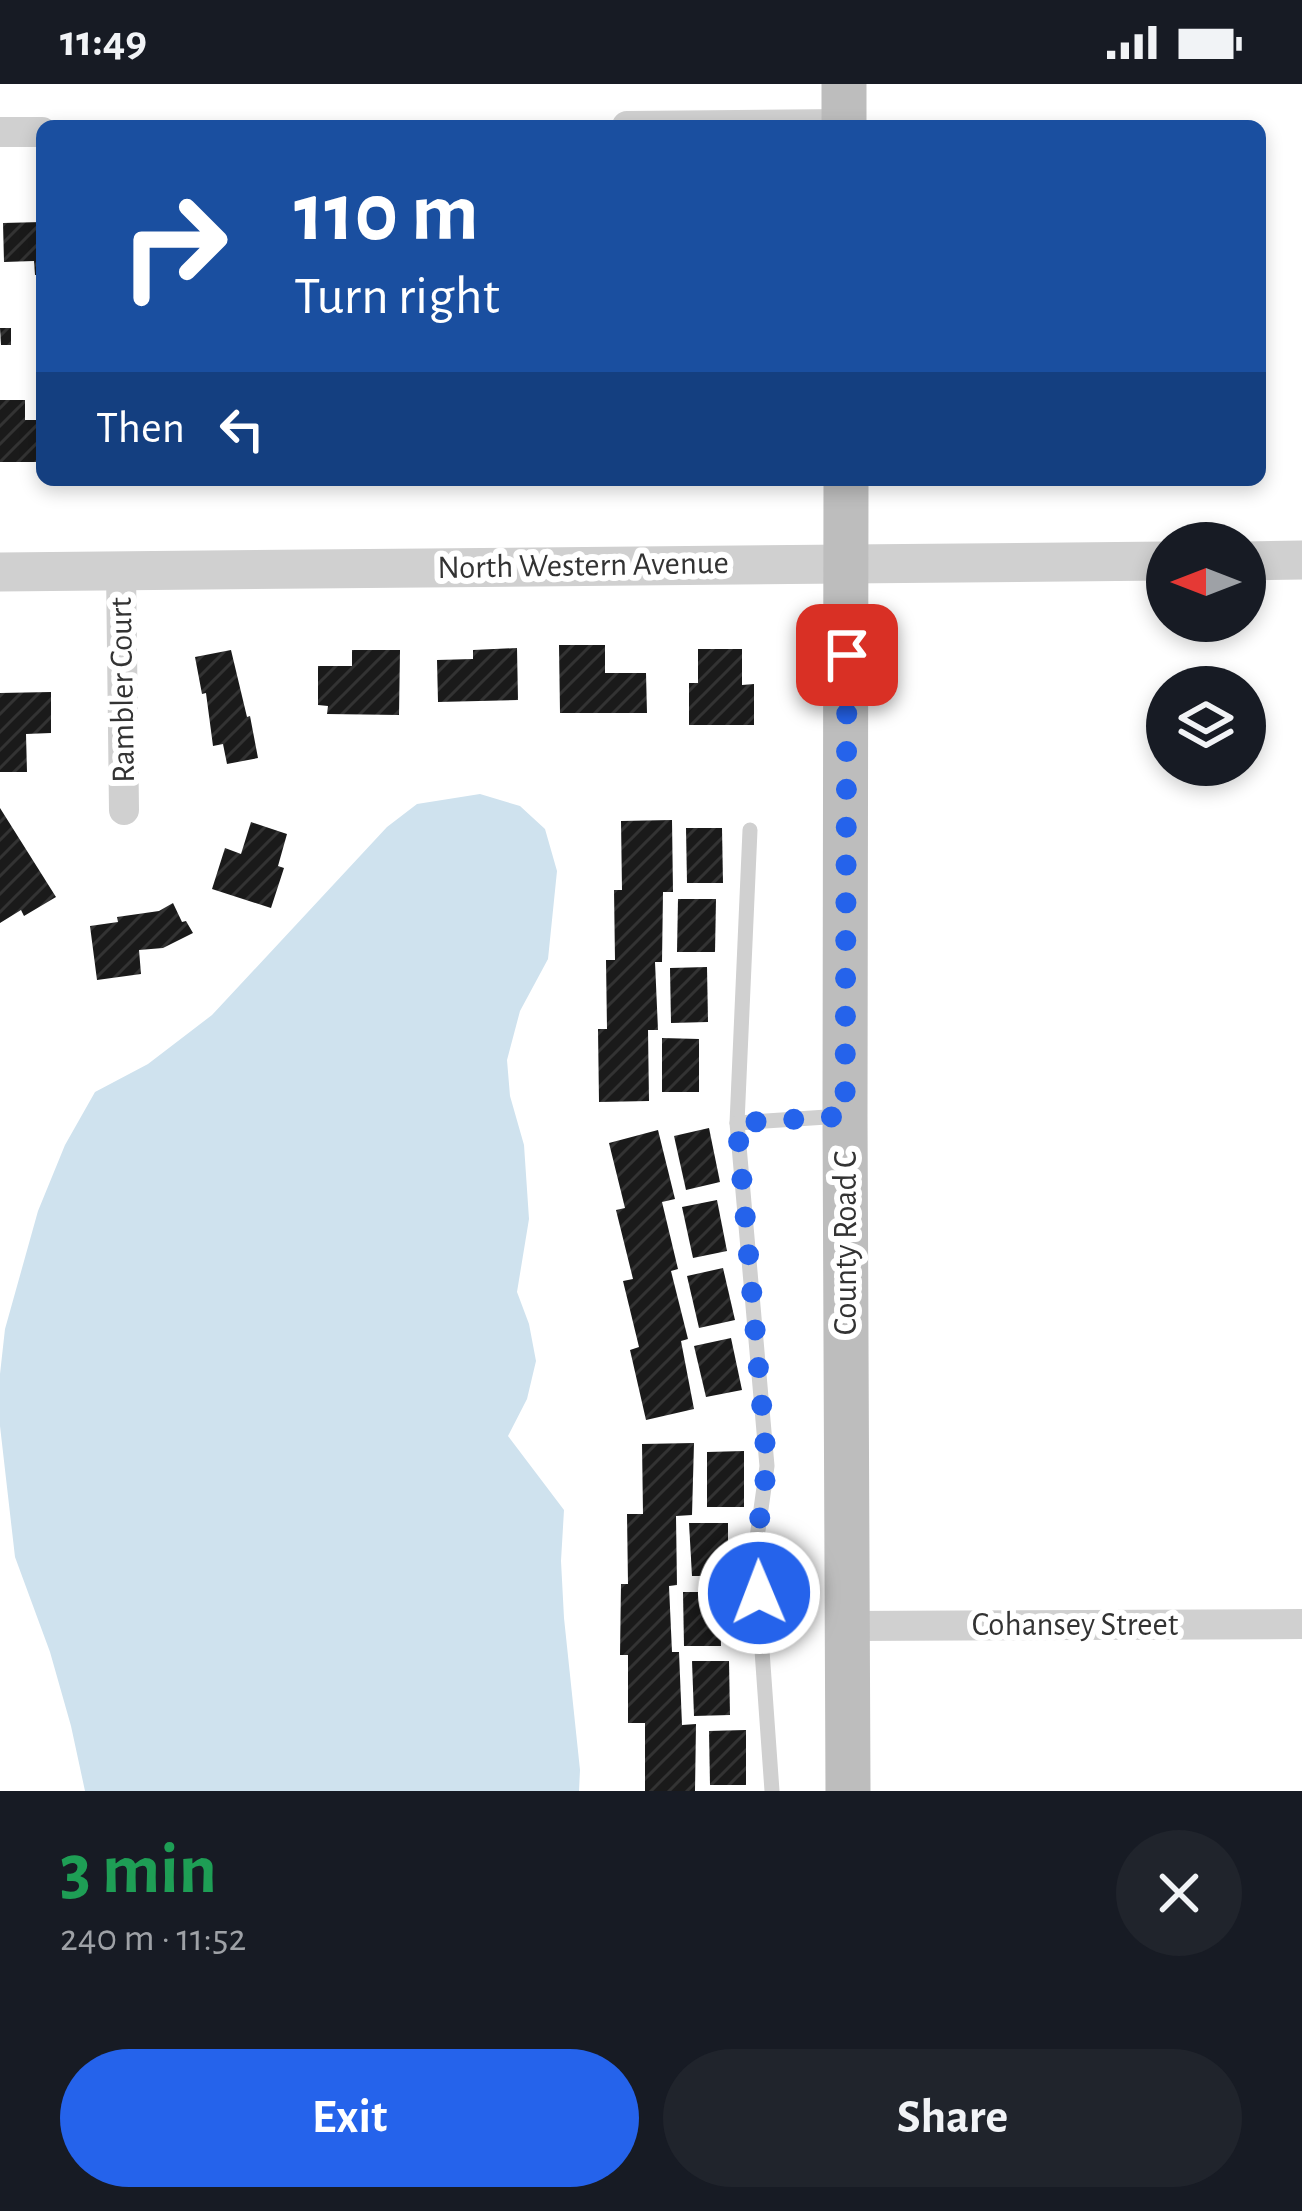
<!DOCTYPE html>
<html lang="en">
<head>
<meta charset="utf-8">
<style>
	body { margin:0; font-family:"Alegreya Sans",sans-serif; background:#20242c; color:#f1f3f6; height:100vh; display:flex; flex-direction:column; font-size:45px; white-space:nowrap }
	* { box-sizing:border-box; margin:0 }
	p { font-size:39px; color:#9ea1a6 }
	.icon { flex:none; width:66px; height:66px; fill:none; stroke:currentColor; stroke-width:2; stroke-linecap:round; stroke-linejoin:round }
	.map { position:relative; height:1707px; overflow:hidden }
	.side { display:flex; flex-direction:column; background:#171b24; flex:1 }
	.side>* { flex:none }
	.guide { position:absolute; left:36px; top:36px; width:1230px; height:366px; border-radius:18px; box-shadow:0 6px 18px #0003; background:#1a4fa0; color:#fff; overflow:hidden }
	.needle { width:78px; rotate:270deg }
	.controls { position:absolute; left:1146px; top:438px; display:grid; gap:24px }
	.controls a { display:grid; place-items:center; width:120px; height:120px; border-radius:50%; background:#171b24; box-shadow:0 6px 18px #0003; font-size:60px }
	.pin { position:absolute; display:grid; place-items:center; width:102px; height:102px; color:#fff; margin:-51px; border-radius:24px; box-shadow:0 6px 18px #0006 }
	.me { position:absolute; width:132px; margin:-66px; rotate:359deg; stroke-linejoin:round; filter:drop-shadow(0 0 9px #0008) }
	.turn { display:flex; align-items:center; gap:42px; height:252px; padding:0 60px; font-size:54px }
	.turn .icon { width:156px; height:156px; stroke-width:2.5 }
	.turn b { display:block; font-size:84px; line-height:102px }
	.then { display:flex; align-items:center; height:114px; padding:0 60px; background:#0003; gap:24px; font-size:45px }
	.round { display:grid; place-items:center; flex:none; width:126px; height:126px; border-radius:63px; background:#20242c }
	.summary { display:flex; align-items:center; justify-content:space-between; height:204px; padding:0 60px }
	h1 { font-size:72px; font-weight:600; line-height:90px; color:#1e9e55 }
	.button { display:flex; gap:24px; margin-top:auto; padding:24px 60px }
	.button a { flex:1; height:138px; border-radius:72px; background:#2563eb; color:#fff; font-size:48px; font-weight:600; line-height:138px; text-align:center }
	.button a+a { background:#20242c; color:#f1f3f6 }
	.status { display:flex; justify-content:space-between; align-items:center; height:84px; padding:0 60px; background:#171b24; direction:ltr }
	.status svg { height:33px; fill:currentColor }
	.map>svg:first-child { display:block }
</style>
</head>
<body>
<div class="status"><b>11:49</b><svg viewBox="0 0 49 12"><path d="M0 12V9h3v3zM5 12V6h3v6zM10 12V3h3v9zM15 12V0h3v12zM26 1h20v11H26zM47 4h2v5h-2z"/></svg></div>
<div class="map">
<svg width="1302" height="1707" viewBox="0 0 1302 1707">
	<defs>
		<pattern id="building-hatch" width="6" height="6" patternUnits="userSpaceOnUse" patternTransform="scale(3)"><rect width="6" height="6" fill="#1a1a1a"/><path d="M-1 1l2-2M0 6l6-6M5 7l2-2" fill="none" stroke="#333"/></pattern>
	</defs>
	<rect width="100%" height="100%" fill="#fff"/>
	<polygon fill="#cfe2ee" points="480,710 520,722 545,745 557,787 548,875 520,927 507,976 510,1012 524,1061 529,1135 517,1208 529,1240 536,1277 527,1315 508,1352 564,1426 561,1477 564,1534 580,1686 579,1707 85,1707 71,1642 50,1568 15,1473 0,1342 0,1290 5,1245 38,1127 65,1061 95,1008 148,980 212,931 387,743 417,720"/>
	<g fill="url(#building-hatch)">
		<polygon points="42,138 42,191 35,191 34,177 4,178 3,139"/>
		<polygon points="0,244 11,244 11,261 1,261"/>
		<polygon points="0,316 25,316 25,336 42,336 42,378 0,378"/>
		<polygon points="559,561 605,561 605,589 646,589 647,629 560,629"/>
		<polygon points="517,564 518,616 438,618 437,576 473,575 473,566"/>
		<polygon points="698,565 742,565 742,601 754,600 754,641 689,641 689,599 698,599"/>
		<polygon points="231,566 247,633 250,632 258,674 227,680 223,660 213,662 206,609 202,610 195,573"/>
		<polygon points="352,566 400,566 399,631 327,630 328,622 318,621 318,582 352,582"/>
		<polygon points="51,608 51,649 26,650 27,688 0,688 0,609"/>
		<polygon points="0,724 56,813 24,832 21,826 0,839"/>
		<polygon points="672,736 673,808 663,808 662,878 655,878 658,946 648,946 649,1017 599,1018 598,945 607,945 606,876 615,876 614,806 622,806 621,737"/>
		<polygon points="251,738 287,750 278,782 284,784 271,824 212,805 225,764 241,770"/>
		<polygon points="686,744 722,744 723,799 687,799"/>
		<polygon points="678,815 716,815 715,868 677,868"/>
		<polygon points="173,819 182,838 186,837 193,849 163,864 139,866 141,890 97,896 90,842 118,838 117,833 159,827"/>
		<polygon points="707,883 708,938 671,939 670,884"/>
		<polygon points="662,954 699,955 699,1008 662,1008"/>
		<polygon points="709,1044 720,1098 686,1106 674,1052"/>
		<polygon points="658,1046 675,1115 662,1118 678,1185 671,1187 688,1255 681,1257 694,1325 646,1336 630,1266 639,1263 623,1197 633,1195 616,1126 625,1124 609,1059"/>
		<polygon points="717,1116 727,1167 693,1174 682,1123"/>
		<polygon points="723,1184 735,1236 699,1244 687,1192"/>
		<polygon points="731,1254 742,1306 706,1313 694,1262"/>
		<polygon points="694,1359 692,1431 676,1432 677,1501 669,1502 672,1568 679,1568 682,1641 696,1640 695,1707 645,1707 645,1639 628,1639 628,1571 620,1571 621,1500 628,1500 627,1430 643,1430 642,1360"/>
		<polygon points="744,1367 744,1423 707,1423 707,1368"/>
		<polygon points="689,1439 728,1439 728,1492 692,1492"/>
		<polygon points="683,1508 720,1508 721,1562 684,1562"/>
		<polygon points="692,1577 729,1577 730,1631 694,1632"/>
		<polygon points="746,1646 746,1701 710,1701 709,1647"/>
	</g>
	<g fill="none" stroke-linecap="round" stroke-linejoin="round">
		<g stroke="#d0d0d0" stroke-width="15">
			<polyline points="750,746 737,1039 767,1382 755,1468 772,1707"/>
			<polyline points="737,1039 842,1032"/>
		</g>
		<g stroke="#d0d0d0" stroke-width="30">
			<polyline points="627,42 844,40"/>
			<polyline points="0,48 42,48"/>
			<polyline points="121,486 124,726"/>
			<polyline points="847,1542 1302,1540"/>
		</g>
		<g stroke="#d0d0d0" stroke-width="39">
			<polyline points="1245,477 1302,476"/>
			<polyline points="0,488 1167,477"/>
		</g>
		<g stroke="#bdbdbd" stroke-width="45">
			<polyline points="844,0 844,42"/>
			<polyline points="846,396 845,1032 848,1707"/>
		</g>
	</g>
	<g fill="none" stroke-linecap="round" stroke-linejoin="round">
		<polyline stroke="#2563eb" stroke-width="21" stroke-dasharray="0 37.8" points="759,1509 755,1468 767,1382 737,1039 845,1032 847,571"/>
	</g>
	<g text-anchor="middle" dominant-baseline="central" stroke-width="12" stroke-linejoin="round" paint-order="stroke">
		<g font-size="33" fill="#333" stroke="#fff">
			<text transform="translate(583 482) rotate(-1)">North Western Avenue</text>
			<text transform="translate(123 606) rotate(-91)">Rambler Court</text>
			<text transform="translate(846 1159) rotate(-90)">County Road C</text>
			<text x="1075" y="1541">Cohansey Street</text>
		</g>
	</g>
</svg>
<div class="controls">
<a><svg class="needle" viewBox="-14 -14 28 28"><path d="M0-13l5 13h-10z" fill="#e53935"/><path d="M0 13l5-13h-10z" fill="#9ea1a6"/></svg></a>
<a><svg class="icon" aria-label="layers" viewBox="0 0 24 24"><path d="M12 4l9 5-9 5-9-5zM3 14l9 5 9-5"/></svg></a>
</div>
<div class="pin" style="left:847px;top:571px;background:#d93025"><svg class="icon" aria-label="arrive" viewBox="0 0 24 24"><path d="M6 21V4h12l-3 4 3 4H6"/></svg></div>
<svg class="me" style="left:759px;top:1509px" viewBox="-20 -20 40 40"><circle r="17" fill="#2563eb" stroke="#fff" stroke-width="3"/><path d="M0-11L8 9 0 5-8 9z" fill="#fff"/></svg>
<div class="guide">
<div class="turn"><svg class="icon" aria-label="right" viewBox="0 0 24 24"><path d="M7 20v-9h11M14 6l5 5-5 5"/></svg><div><b>110 m</b>Turn right</div></div>
<div class="then">Then<svg class="icon" aria-label="left" viewBox="0 0 24 24"><path d="M17 20v-9H6M10 6l-5 5 5 5"/></svg></div>
</div>
</div>
<section class="side">
<div class="summary"><div><h1>3 min</h1><p>240 m · 11:52</p></div><a class="round"><svg class="icon" aria-label="close" viewBox="0 0 24 24"><path d="M6 6l12 12M18 6L6 18"/></svg></a></div>
<div class="button"><a>Exit</a><a>Share</a></div>
</section>
</body>
</html>
